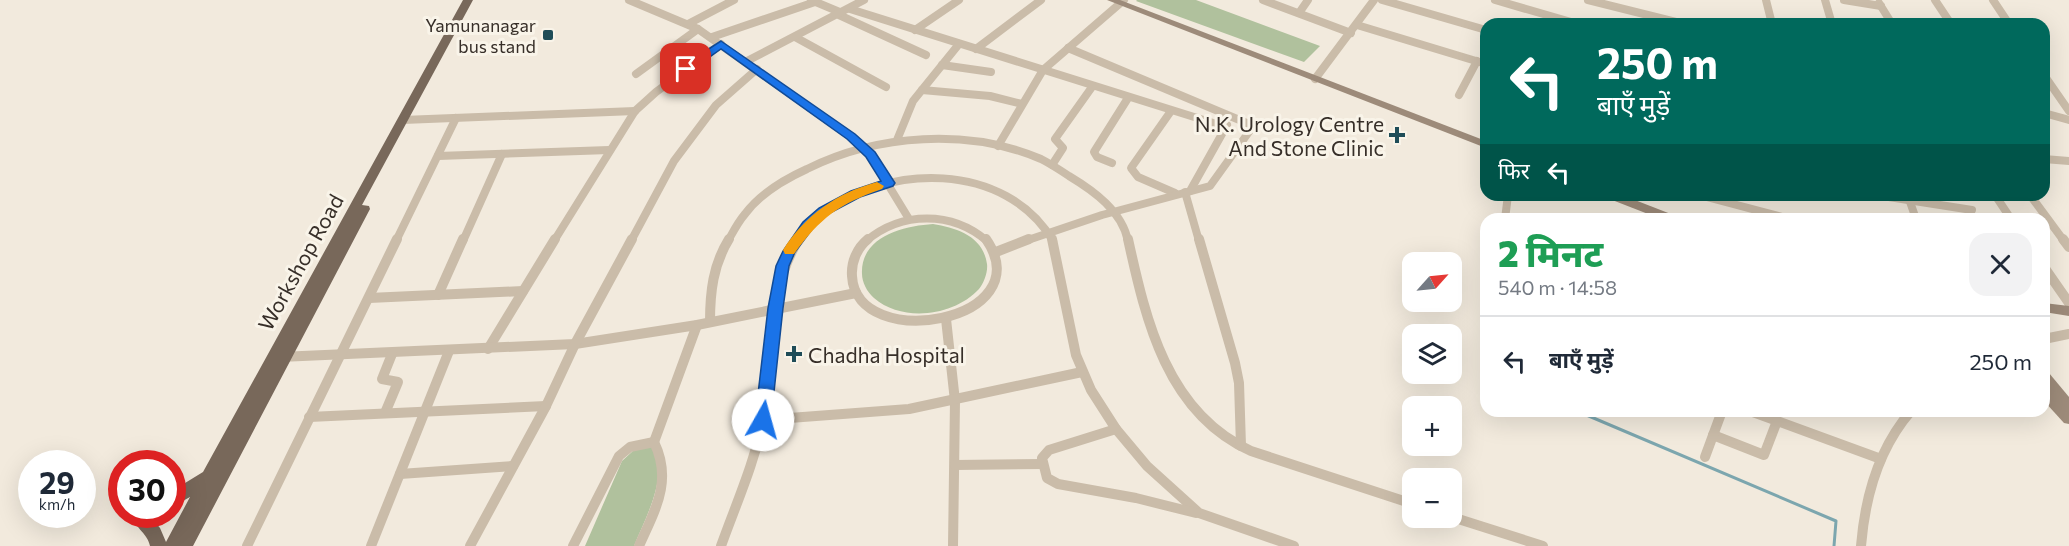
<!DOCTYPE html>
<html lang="hi">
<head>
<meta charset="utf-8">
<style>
	body { margin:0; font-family:Commissioner,"Noto Sans Devanagari",sans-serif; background:#f2f2f3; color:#1f2937; height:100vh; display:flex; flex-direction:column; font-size:22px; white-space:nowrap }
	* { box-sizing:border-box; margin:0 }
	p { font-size:20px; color:#747a83 }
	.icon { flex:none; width:33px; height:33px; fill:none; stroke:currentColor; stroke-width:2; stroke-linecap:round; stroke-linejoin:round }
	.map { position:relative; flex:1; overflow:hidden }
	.side { position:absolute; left:1480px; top:213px; width:570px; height:204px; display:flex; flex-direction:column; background:#fff; border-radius:18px; box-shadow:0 6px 24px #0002 }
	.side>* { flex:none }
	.guide { position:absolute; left:1480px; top:18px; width:570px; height:183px; border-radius:18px; box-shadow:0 6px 24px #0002; background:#00695c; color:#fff; overflow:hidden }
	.needle { width:39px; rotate:63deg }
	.fabs { position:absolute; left:1402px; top:252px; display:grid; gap:12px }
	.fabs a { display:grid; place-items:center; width:60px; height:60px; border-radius:12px; background:#fff; box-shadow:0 6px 24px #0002; font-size:30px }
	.speed { position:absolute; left:18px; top:450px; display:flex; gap:12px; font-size:30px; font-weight:700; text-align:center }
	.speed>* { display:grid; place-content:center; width:78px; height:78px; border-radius:50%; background:#fff; box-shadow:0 6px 24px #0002; line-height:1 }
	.speed small { font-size:15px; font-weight:400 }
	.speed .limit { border:9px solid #d22; background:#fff; color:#111 }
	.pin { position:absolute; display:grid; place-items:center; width:51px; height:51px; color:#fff; margin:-26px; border-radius:12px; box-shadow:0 3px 9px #0006 }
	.me { position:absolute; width:66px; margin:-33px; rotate:7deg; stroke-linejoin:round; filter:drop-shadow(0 0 4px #0008) }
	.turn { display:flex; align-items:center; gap:21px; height:126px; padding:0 18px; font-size:27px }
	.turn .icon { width:78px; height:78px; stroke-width:2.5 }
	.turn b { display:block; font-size:42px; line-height:51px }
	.then { display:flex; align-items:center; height:57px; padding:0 18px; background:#0003; gap:12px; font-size:22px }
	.round { display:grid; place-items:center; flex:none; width:63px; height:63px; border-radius:18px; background:#f2f2f3 }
	.overview { display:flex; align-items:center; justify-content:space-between; height:102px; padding:0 18px }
	h1 { font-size:36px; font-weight:800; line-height:45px; color:#1e9e55 }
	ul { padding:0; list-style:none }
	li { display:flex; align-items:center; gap:18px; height:90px; padding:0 18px; border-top:2px solid #e0e1e3 }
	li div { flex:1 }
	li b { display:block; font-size:22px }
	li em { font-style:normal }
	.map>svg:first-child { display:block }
</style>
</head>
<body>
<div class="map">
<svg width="2069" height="546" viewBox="0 0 2069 546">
	<rect width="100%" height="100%" fill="#f2eadd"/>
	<g fill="#b0c19d">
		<polygon points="1137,0 1196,0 1320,46 1304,62 1136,1"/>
		<path d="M933 224C957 228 983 236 987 264 988 272 984 283 979 289 954 316 903 323 874 298 867 292 862 282 862 274 860 237 903 226 933 224Z"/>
		<path d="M653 446C669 477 646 516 634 546H585L622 461 634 450Z"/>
	</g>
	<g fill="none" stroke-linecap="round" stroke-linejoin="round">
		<polyline stroke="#7ca6ae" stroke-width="3" points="1577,411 1836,521 1834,546"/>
		<g stroke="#cabca9" stroke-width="8">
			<polyline points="629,0 698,29 851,137 870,155 909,219"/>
			<polyline points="811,0 842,13"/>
			<polyline points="1263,0 1351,33"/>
			<polyline points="1382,0 1486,30"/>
			<polyline points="1495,0 1578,24"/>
			<polyline points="1588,0 1684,24"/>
			<polyline points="1766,0 1772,24"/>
			<polyline points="1825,0 1832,24"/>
			<polyline points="1844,0 1881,6"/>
			<polyline points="1935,0 1951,24"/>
			<polyline points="1993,0 2009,24"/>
			<polyline points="1879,3 1892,24"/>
			<polyline points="850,9 1226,127"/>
			<polyline points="1299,13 1308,0"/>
			<polyline points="839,15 926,55"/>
			<polyline points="688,24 734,0"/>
			<polyline points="1357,25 1486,64"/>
			<polyline points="915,30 959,0"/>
			<polyline points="712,37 815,2"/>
			<polyline points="795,37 886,87"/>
			<polyline points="976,49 1041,0"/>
			<polyline points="747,61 864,0"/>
			<polyline points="942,65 991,72"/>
			<polyline points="636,74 698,29"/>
			<polyline points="2044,75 2069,111"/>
			<polyline points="1315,79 1374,0"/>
			<polyline points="922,90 990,96 1022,104"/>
			<polyline points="1459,95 1477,61"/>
			<polyline points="1171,111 1131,168 1138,177 1175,193"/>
			<polyline points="2044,113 2069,120"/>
			<polyline points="403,120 635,111"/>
			<polyline points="897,140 913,101 959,44"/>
			<polyline points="998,146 1043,70 1124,0"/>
			<polyline points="438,156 609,150"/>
			<polyline points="2044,159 2069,161"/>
			<polyline points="1112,163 1097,157 1094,152 1128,98"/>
			<polyline points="1052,165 1063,148 1055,139 1092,87"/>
			<polyline points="1190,191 1227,125"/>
			<polyline points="1185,192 1199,241"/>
			<polyline points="1699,195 1790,219"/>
			<polyline points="1876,195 1972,210"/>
			<polyline points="1995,195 2011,219"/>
			<polyline points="2030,195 2064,241"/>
			<polyline points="1908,196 1916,219"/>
			<polyline points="1505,219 1508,195"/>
			<polyline points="396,241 456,118"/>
			<polyline points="463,241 502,154"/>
			<polyline points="554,241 635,111 656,92 721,44"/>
			<polyline points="631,241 674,161 716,105 757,69"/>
			<path d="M728 241C733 232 738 222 745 214 760 194 785 179 807 169 877 134 969 128 1041 159 1051 164 1060 170 1069 176 1094 191 1122 211 1128 241"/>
			<path d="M797 241C804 233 811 224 819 217 885 162 1006 161 1053 241"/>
			<path d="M866 241C902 211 952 211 987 241"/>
			<polyline points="1025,241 1102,215 1210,186 1251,129 1249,124 1068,48"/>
		</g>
		<g stroke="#cabca9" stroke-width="10">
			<path d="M868 239C857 248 851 262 852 276 856 354 1043 322 986 239"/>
			<polyline points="1052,239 1076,355 1091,390 1116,429 1147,466 1199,513 1294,546"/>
			<path d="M1128 239C1146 321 1167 413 1251 451L1413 504"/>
			<polyline points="1199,239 1235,363 1239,383 1241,446"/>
			<polyline points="2063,239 2069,247"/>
			<polyline points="996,252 1029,239"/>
			<polyline points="2044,267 2069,303"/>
			<polyline points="438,295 463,239"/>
			<polyline points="369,298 523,291"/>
			<polyline points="946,319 955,401 953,546"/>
			<path d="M710 322C710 292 713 265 729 239"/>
			<polyline points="2044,339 2069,334"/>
			<polyline points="488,349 555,239"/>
			<polyline points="280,357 575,344 697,325 856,293"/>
			<polyline points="1750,411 1881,459"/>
			<polyline points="385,413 398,382 382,379 392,354"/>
			<polyline points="309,417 546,406"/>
			<polyline points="763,420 909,409 1082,372"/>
			<polyline points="1116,429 1049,450 1042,458 1047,478 1058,484 1136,498 1196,513"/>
			<polyline points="1713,435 1764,455 1777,421"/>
			<polyline points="654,442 697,325"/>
			<polyline points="1705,457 1722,411"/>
			<polyline points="955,465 1043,464"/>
			<polyline points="400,474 513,466"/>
			<polyline points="1452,517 1543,546"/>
			<polyline points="247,546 397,239"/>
			<polyline points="371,546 449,351"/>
			<polyline points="470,546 546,406 575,344 632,239"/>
			<polyline points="573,546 619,456 630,447 654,442"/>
			<path d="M639 546C655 510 673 481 654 442"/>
			<path d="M721 546C736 504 755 462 763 419 775 360 765 292 799 239"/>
			<path d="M1861 546C1865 497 1878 449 1911 411"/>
		</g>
		<g fill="#9d8b7a" fill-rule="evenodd">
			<polygon points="1107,0 1120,0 1486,141 1486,148"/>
			<polygon points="1605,195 1622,195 1676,216 1678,219 1661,219 1607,198"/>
			<polygon points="2044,303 2069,306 2069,316 2044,312"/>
			<polygon points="2044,372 2049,373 2069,397 2069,424 2064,423 2044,401"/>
		</g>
		<path fill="#78685a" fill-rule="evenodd" d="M463 0H473L362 205 369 206 370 209 193 546H150C148 533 132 526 132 514H148L160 528 166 542 190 497 172 507V491L203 472Z"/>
	</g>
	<polygon fill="#1a73e8" stroke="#114b97" stroke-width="1.5" points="721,41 855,134 875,152 895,183 893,186 860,197 828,214 813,228 795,252 789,266 783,308 771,420 768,424 757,424 755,420 768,308 776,266 783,251 803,222 819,208 851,191 881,181 866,157 847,139 721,49 690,71 682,71 682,66"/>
	<path fill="#f59e0b" d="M877 182 884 186 882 189C839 204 821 217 794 254H785L783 250C805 215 837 193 877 182Z"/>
	<g fill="#1f4d58" stroke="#f9f4e9" stroke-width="2">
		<rect x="542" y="29" width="12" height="12" rx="3"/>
		<path d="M1394 126h6v6h6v6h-6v6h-6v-6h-6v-6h6z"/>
		<path d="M791 345h6v6h6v6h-6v6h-6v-6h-6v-6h6z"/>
	</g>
	<g text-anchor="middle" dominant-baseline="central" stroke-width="6" stroke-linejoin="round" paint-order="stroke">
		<g font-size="18" fill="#372f29" stroke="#f9f4e9" text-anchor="end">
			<text x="536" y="25">Yamunanagar<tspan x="536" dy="21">bus stand</tspan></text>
		</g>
		<g font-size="21" fill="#372f29" stroke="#f9f4e9" text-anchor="end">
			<text x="1384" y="123">N.K. Urology Centre<tspan x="1384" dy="24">And Stone Clinic</tspan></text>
			<text x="808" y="354" text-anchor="start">Chadha Hospital</text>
		</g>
		<g font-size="21" fill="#372f29" stroke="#f9f4e9">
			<text transform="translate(300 262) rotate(-61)">Workshop Road</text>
		</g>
	</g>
</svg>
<div class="fabs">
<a><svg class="needle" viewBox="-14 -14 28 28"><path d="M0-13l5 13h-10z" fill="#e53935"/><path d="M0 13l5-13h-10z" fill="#747a83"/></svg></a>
<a><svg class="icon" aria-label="layers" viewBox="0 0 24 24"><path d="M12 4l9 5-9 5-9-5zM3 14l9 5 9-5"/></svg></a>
<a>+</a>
<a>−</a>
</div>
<div class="speed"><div>29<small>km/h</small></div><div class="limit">30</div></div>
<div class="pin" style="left:686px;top:69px;background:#d93025"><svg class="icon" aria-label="arrive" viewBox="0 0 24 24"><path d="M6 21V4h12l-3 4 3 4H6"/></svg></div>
<svg class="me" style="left:763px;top:420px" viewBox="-20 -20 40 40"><circle r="19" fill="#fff"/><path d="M0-13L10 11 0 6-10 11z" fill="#1a73e8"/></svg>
<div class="guide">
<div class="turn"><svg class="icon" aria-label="left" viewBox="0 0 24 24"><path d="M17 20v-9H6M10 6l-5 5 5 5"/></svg><div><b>250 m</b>बाएँ मुड़ें</div></div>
<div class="then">फिर<svg class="icon" aria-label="left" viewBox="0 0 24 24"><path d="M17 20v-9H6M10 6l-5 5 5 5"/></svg></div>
</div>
<section class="side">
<div class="overview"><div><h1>2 मिनट</h1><p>540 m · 14:58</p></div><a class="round"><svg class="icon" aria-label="close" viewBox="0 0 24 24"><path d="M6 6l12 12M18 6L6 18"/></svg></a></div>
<ul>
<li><svg class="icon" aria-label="left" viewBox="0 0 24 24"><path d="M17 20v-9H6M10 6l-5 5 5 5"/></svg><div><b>बाएँ मुड़ें</b></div><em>250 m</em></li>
</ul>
</section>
</div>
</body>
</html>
